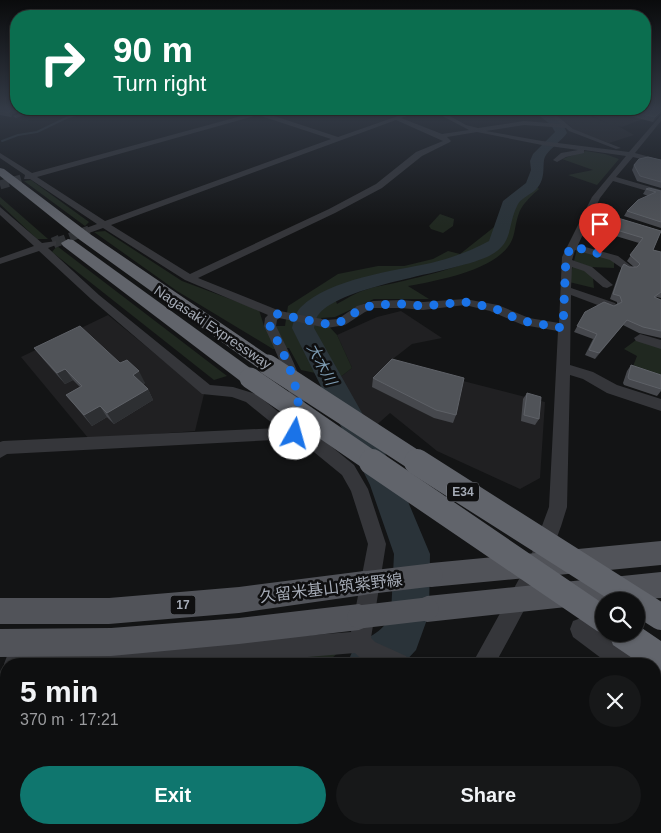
<!DOCTYPE html>
<html lang="en">
<head>
<meta charset="utf-8">
<style>
	body { margin:0; font-family:Helvetica,"Noto Sans JP",sans-serif; background:#171819; color:#f1f3f6; height:100vh; display:flex; flex-direction:column; font-size:19px; white-space:nowrap }
	* { box-sizing:border-box; margin:0 }
	p { font-size:16px; color:#9b9c9f }
	.icon { flex:none; width:28px; height:28px; fill:none; stroke:currentColor; stroke-width:2; stroke-linecap:round; stroke-linejoin:round }
	.map { position:relative; flex:1; overflow:hidden }
	.details { position:absolute; left:0px; top:658px; width:661px; height:176px; display:flex; flex-direction:column; background:#0e0f10; border-radius:20px 20px 0 0; box-shadow:0 1px 4px #0004,0 0 0 1px #2e2f30 }
	.details>* { flex:none }
	.guide { position:absolute; left:10px; top:10px; width:641px; height:105px; border-radius:20px; box-shadow:0 1px 4px #0004,0 0 0 1px #2e2f30; background:#0b6e4f; color:#fff; overflow:hidden }
	.fabs { position:absolute; left:595px; top:592px; display:grid; gap:10px }
	.fabs a { display:grid; place-items:center; width:50px; height:50px; border-radius:50%; background:#0e0f10; box-shadow:0 1px 4px #0004,0 0 0 1px #2e2f30; font-size:25px }
	.pin { position:absolute; display:grid; place-items:center; width:42px; height:42px; color:#fff; margin:-51px -21px; border-radius:50% 50% 50% 0; rotate:-45deg; box-shadow:0 0 5px #0007 }
	.pin .icon { rotate:45deg }
	.me { position:absolute; width:55px; margin:-28px; rotate:7deg; stroke-linejoin:round; filter:drop-shadow(0 0 4px #0008) }
	.turn { display:flex; align-items:center; gap:18px; height:105px; padding:0 20px; font-size:22px }
	.turn .icon { width:65px; height:65px; stroke-width:2.5 }
	.turn b { display:block; font-size:35px; line-height:42px }
	.round { display:grid; place-items:center; flex:none; width:52px; height:52px; border-radius:26px; background:#171819 }
	.summary { display:flex; align-items:center; justify-content:space-between; height:85px; padding:0 20px }
	h1 { font-size:30px; font-weight:800; line-height:38px }
	.cta { display:flex; gap:10px; margin-top:auto; padding:10px 20px }
	.cta a { flex:1; height:58px; border-radius:30px; background:#0f766e; color:#fff; font-size:20px; font-weight:800; line-height:58px; text-align:center }
	.cta a+a { background:#171819; color:#f1f3f6 }
	.map>svg:first-child { display:block }
</style>
</head>
<body>
<div class="map">
<svg width="661" height="833" viewBox="0 0 661 833">
	<rect width="100%" height="100%" fill="#131415"/>
	<g fill="#202022">
		<polygon points="547,109 576,110 609,124 579,109 661,109 661,112 622,127 618,126 634,135 609,143 573,130 569,125"/>
		<polygon points="401,311 442,338 412,344 389,362 545,402 540,478 520,489 437,451 390,413 372,429 339,378 352,368 337,335 377,317"/>
		<polygon points="108,315 204,394 195,431 89,439 21,357"/>
	</g>
	<g fill="#202820">
		<polygon points="586,151 605,154 619,159 597,185 568,175 593,170 562,159"/>
		<polygon points="31,180 89,222 85,226 24,181"/>
		<path d="M536 186 539 189C530 197 521 205 518 216 515 225 515 235 511 242 497 270 436 281 408 286L429 299H374L335 317 321 318 337 335 352 368 339 378 301 370 289 348 273 349 177 291 94 232 105 231 182 281 259 310 264 326H285L288 306 338 274 378 266H404L433 259 448 251 460 254 498 224 496 234 487 244 432 266 374 277 333 293 337 304C346 299 355 293 365 290 375 286 388 285 399 282 425 276 475 264 496 248 516 234 501 204 536 186Z"/>
		<polygon points="0,197 48,239 37,239 0,204"/>
		<polygon points="440,214 454,219 453,226 443,233 431,229 429,226"/>
		<polygon points="57,246 227,376 214,380 52,252"/>
		<polygon points="577,249 614,260 614,268 590,267 574,261"/>
		<polygon points="573,265 584,269 593,278 594,288 569,282"/>
		<polygon points="636,340 661,347 661,376 632,369 637,356 624,349"/>
		<polygon points="339,652 325,664 179,664"/>
		<polygon points="6,713 6,757 0,761 0,716"/>
	</g>
	<g fill="none" stroke-linecap="round" stroke-linejoin="round">
		<polyline stroke="#2a3339" stroke-width="2" points="2,141 18,135 37,132 66,118 96,109"/>
		<g fill="#2a3339" fill-rule="evenodd">
			<path d="M531 109C534 109 540 108 544 109 554 112 564 124 567 133 561 141 552 147 546 155 541 162 547 176 538 187 533 194 522 197 518 204 506 227 515 244 487 257 448 274 343 285 319 314 316 317 315 323 314 328L396 473 430 554 429 614 416 650 403 664H348C349 659 351 653 354 649 366 635 382 636 391 614L394 554 370 485 292 328C294 321 295 313 301 307 329 279 393 271 431 263 451 258 471 251 489 241L503 201 526 183 531 170 530 161 533 154 555 132 551 125Z"/>
			<polygon points="6,759 6,809 0,812 0,762"/>
		</g>
		<g stroke="#303235" stroke-width="9" stroke-dasharray="9 4.5" stroke-linecap="butt">
			<polyline points="0,185 21,179"/>
			<polyline points="57,242 89,230"/>
		</g>
		<polyline stroke="#303235" stroke-width="11" stroke-dasharray="11 5.5" stroke-linecap="butt" points="53,243 60,240"/>
		<g fill="#35363a" fill-rule="evenodd">
			<polygon points="32,109 42,109 16,118 13,116"/>
			<path d="M267 109H277L265 113 338 137 418 109H429L401 118 442 134 469 130 429 109H437L466 125 478 128 524 121 561 124 542 109H549L573 129 621 148 616 149 569 131 566 128 524 125 486 131 542 141 629 152 661 115V121L635 153 661 160V164L633 157 616 177 661 190V195L613 181 600 198 578 245 618 256 635 269 634 271H626L610 260 575 250 572 260 592 267 613 285 607 288 603 287 584 271 572 267 571 288 615 303 617 306 611 310 571 295 570 365 593 372 617 385 661 399V411L607 393 583 379 570 375 567 507C551 563 523 613 495 664H472L529 561 549 507 558 331 523 325 490 311 465 305 423 310 401 308H374L365 312 345 325 327 328 279 318 277 320 276 326C292 359 312 392 303 430L321 438 354 465 368 489 386 544 371 638 375 642 406 656 409 664C391 664 368 668 355 653L223 664H6V670L4 664 7 656 15 653 118 650 351 632 368 544 351 491 342 475 309 448 293 439 7 454 0 458V442L3 441 278 428 246 402 232 397 202 394 91 299 39 251 0 264V258L34 246 0 215V207L42 243 56 241V245L48 248 99 295 210 385 233 387 256 394 290 421C294 387 278 356 264 326L265 318 268 315 185 280 103 228 89 233 86 232V228L97 224 30 179H24L25 175 0 158V153L32 173ZM258 115 331 139 105 221 37 177ZM396 120 443 141 416 152 376 184 329 209 190 274 111 225ZM477 132 542 145 578 150 561 153 553 160 557 162 566 157 584 153V150L626 156 592 197 562 257 559 323 529 318 498 305 465 299 423 302 401 300 373 301 357 306 338 319 327 320 280 311 198 278 335 213 382 188 422 156 450 142 451 141 447 137Z"/>
			<polygon points="640,334 661,340 661,349 636,341 634,338"/>
			<polygon points="581,618 589,621 636,656 639,664 609,664 573,637 570,629 573,621"/>
			<polygon points="655,672 661,674 661,699 655,696"/>
			<polygon points="350,828 379,828 377,833 347,833"/>
			<polygon points="585,828 633,828 636,833 582,833"/>
		</g>
		<g fill="#515359" fill-rule="evenodd">
			<polygon points="661,541 661,565 431,587 422,584 419,575 422,566 431,563"/>
			<polygon points="364,571 373,574 376,583 373,592 364,595 239,613 109,624 0,624 0,598 109,598 239,587"/>
			<polygon points="661,572 661,598 604,601 604,603 427,622 418,618 414,609 418,600 427,596"/>
			<polygon points="359,604 368,608 372,617 368,626 359,630 239,644 111,656 0,657 0,629 111,628 239,618"/>
		</g>
		<g fill="#61646b" fill-rule="evenodd">
			<polygon points="0,168 4,169 90,234 275,360 278,365 275,370 268,372 261,370 80,240 0,176"/>
			<polygon points="68,239 73,240 257,373 260,378 257,383 250,385 243,383 63,246 61,243"/>
			<polygon points="636,624 661,641 661,675 655,672 655,664 641,664 613,645 609,634 636,634"/>
		</g>
		<g stroke="#515359" stroke-width="23">
			<polyline points="364,583 431,575"/>
			<polyline points="359,617 427,609"/>
		</g>
		<g stroke="#61646b" stroke-width="21">
			<polyline points="268,365 419,463"/>
			<polyline points="250,378 374,463"/>
		</g>
		<g stroke="#61646b" stroke-width="26">
			<polyline points="372,462 604,620"/>
			<polyline points="417,462 661,617"/>
		</g>
	</g>
	<g fill="#46484d">
		<polygon points="0,109 21,111 12,114 11,117 0,115"/>
		<polygon points="445,109 534,109 533,111 485,115 475,110 466,114"/>
		<polygon points="617,109 661,109 661,113 653,122 618,113 620,110"/>
		<polygon points="661,160 661,188 637,181 632,170 634,165"/>
		<polygon points="646,189 661,191 661,228 624,216 627,211 648,196 643,194"/>
		<polygon points="598,212 661,231 653,250 661,252 661,298 657,297 656,298 661,300 661,338 639,333 623,325 595,359 585,355 593,339 574,332 585,312 614,306 617,304 617,302 610,299 619,273 624,264 629,267 634,267 627,261 639,243 609,234 604,243 586,238"/>
		<polygon points="34,348 120,363 145,383 143,384 148,389 153,400 114,424 107,417 92,426 66,395 80,387 73,380 65,384 43,359"/>
		<polygon points="631,365 661,375 661,391 657,396 624,385 623,383 627,371"/>
		<polygon points="373,378 456,415 453,423 434,418 372,387"/>
		<polygon points="527,393 539,419 535,425 521,421 523,399"/>
		<polygon points="417,828 449,828 454,833 414,833"/>
		<polygon points="641,828 655,828 661,833 647,833"/>
	</g>
	<g fill="#2d2f32">
		<polygon points="13,109 21,109 21,111 12,114 11,117 9,113 10,110"/>
		<polygon points="469,109 475,109 466,114 467,110"/>
		<polygon points="519,109 534,109 533,111 485,115 486,112"/>
		<polygon points="661,111 661,113 653,122 655,117"/>
		<polygon points="627,320 623,325 595,359 599,353"/>
		<polygon points="65,369 73,380 65,384 57,373"/>
		<polygon points="139,371 145,383 139,386 133,375"/>
		<polygon points="148,389 153,400 114,424 107,413"/>
		<polygon points="100,406 107,417 92,426 84,415"/>
	</g>
	<g fill="#505358" stroke="#5e6167">
		<polygon points="0,109 13,109 10,110 9,113 0,111"/>
		<polygon points="481,109 519,109 486,112"/>
		<polygon points="620,109 661,109 661,111 655,117"/>
		<polygon points="648,157 661,160 661,182 640,176 634,165 639,159"/>
		<polygon points="649,188 661,191 661,222 627,211 638,200 656,192 646,189"/>
		<polygon points="598,212 661,231 653,250 661,252 661,292 654,297 661,300 661,331 643,327 627,320 599,353 589,350 597,334 577,326 585,312 604,302 614,306 622,302 620,296 613,294 622,267 624,264 629,267 637,267 640,264 630,255 643,238 610,228 607,238 589,233"/>
		<polygon points="80,326 120,363 127,360 139,371 133,375 148,389 107,413 100,406 84,415 66,395 82,386 65,369 57,373 34,348"/>
		<polygon points="392,359 464,378 456,415 436,410 373,378"/>
		<polygon points="631,365 661,375 661,389 629,379 628,377"/>
		<polygon points="527,393 541,397 539,419 524,415"/>
		<polygon points="655,758 661,763 661,833 654,833 648,828 655,828"/>
		<polygon points="424,828 449,828 454,833 420,833"/>
	</g>
	<linearGradient id="sky" x2="0" y2="1"><stop stop-color="#0a0b0c"/><stop offset="0.48" stop-color="#333a46"/><stop offset="1" stop-color="#333a46" stop-opacity="0"/></linearGradient>
	<rect width="661" height="226" fill="url(#sky)"/>
	<g fill="none" stroke-linecap="round" stroke-linejoin="round">
		<path stroke="#1a73e8" stroke-width="9" stroke-dasharray="0 16.2" d="M295 434C307 397 286 358 270 326L271 318 277 314 327 324 340 322 361 309 373 305 401 304 423 306 465 302 494 308 513 317 528 322 563 328 566 256 572 246 600 254"/>
	</g>
	<g text-anchor="middle" dominant-baseline="central" stroke-width="5" stroke-linejoin="round" paint-order="stroke">
		<g fill="#0f0f10" stroke="#787c84" stroke-width="1">
			<rect x="447" y="482.5" width="32" height="19" rx="4"/>
			<rect x="170.5" y="595.5" width="25" height="19" rx="4"/>
		</g>
		<g font-size="12" font-weight="bold" fill="#a5abb6">
			<text x="463" y="492">E34</text>
			<text x="183" y="605">17</text>
		</g>
		<g font-size="14" fill="#a5abb6" stroke="#0f0f10">
			<text transform="translate(213 327) rotate(34)">Nagasaki Expressway</text>
		</g>
		<g font-size="15" font-style="italic" fill="#7c9ab1" stroke="#0f0f10">
			<text transform="translate(322 364) rotate(62)">大木川</text>
		</g>
		<g font-size="16" fill="#a5abb6" stroke="#0f0f10">
			<text transform="translate(331 588) rotate(-7)">久留米基山筑紫野線</text>
		</g>
	</g>
</svg>
<div class="fabs">
<a><svg class="icon" aria-label="search" viewBox="0 0 24 24"><circle cx="10" cy="10" r="6"/><path d="M15 15l6 6"/></svg></a>
</div>
<div class="pin" style="left:600px;top:254px;background:#d93025"><svg class="icon" aria-label="arrive" viewBox="0 0 24 24"><path d="M6 21V4h12l-3 4 3 4H6"/></svg></div>
<svg class="me" style="left:295px;top:434px" viewBox="-20 -20 40 40"><circle r="19" fill="#fff"/><path d="M0-13L10 11 0 6-10 11z" fill="#1a73e8"/></svg>
<div class="guide">
<div class="turn"><svg class="icon" aria-label="right" viewBox="0 0 24 24"><path d="M7 20v-9h11M14 6l5 5-5 5"/></svg><div><b>90 m</b>Turn right</div></div>
</div>
<section class="details">
<div class="summary"><div><h1>5 min</h1><p>370 m · 17:21</p></div><a class="round"><svg class="icon" aria-label="close" viewBox="0 0 24 24"><path d="M6 6l12 12M18 6L6 18"/></svg></a></div>
<div class="cta"><a>Exit</a><a>Share</a></div>
</section>
</div>
</body>
</html>
